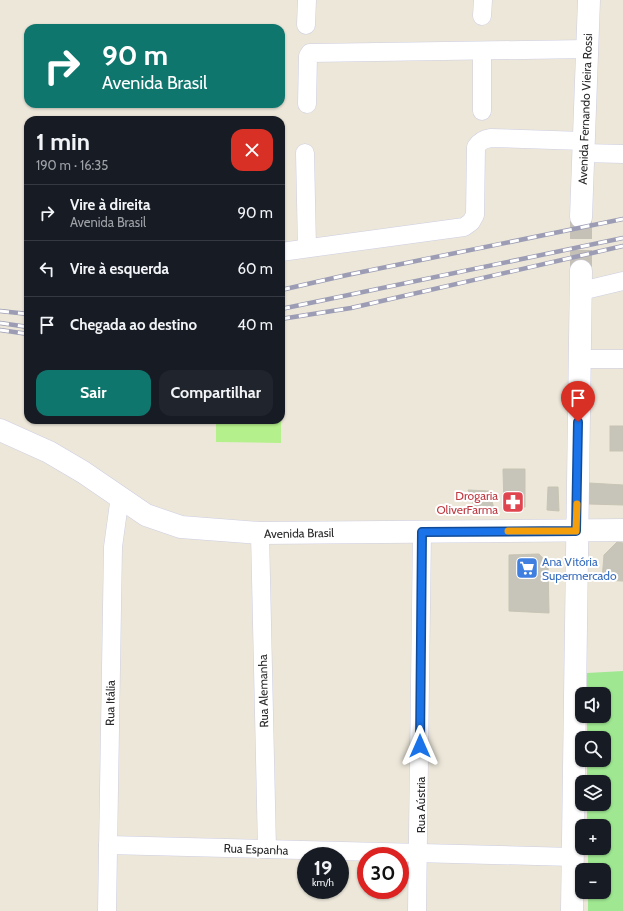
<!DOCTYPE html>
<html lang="pt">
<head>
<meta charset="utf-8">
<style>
	body { margin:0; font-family:Cabin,sans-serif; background:#20242c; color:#f1f3f6; height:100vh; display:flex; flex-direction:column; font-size:15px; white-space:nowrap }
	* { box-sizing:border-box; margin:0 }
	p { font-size:13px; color:#9ea1a6 }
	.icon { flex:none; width:22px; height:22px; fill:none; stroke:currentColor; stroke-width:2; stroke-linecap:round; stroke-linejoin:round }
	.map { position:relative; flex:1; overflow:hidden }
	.details { position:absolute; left:24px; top:116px; width:261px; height:308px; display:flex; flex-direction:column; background:#171b24; border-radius:12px; box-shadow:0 1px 3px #0004 }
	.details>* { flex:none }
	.guide { position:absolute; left:24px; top:24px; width:261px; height:84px; border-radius:12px; box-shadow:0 1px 3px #0004; background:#0f766e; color:#fff; overflow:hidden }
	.tools { position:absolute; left:575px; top:687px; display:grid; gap:8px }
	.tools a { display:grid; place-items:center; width:36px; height:36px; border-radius:8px; background:#171b24; box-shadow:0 1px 3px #0004; font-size:20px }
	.speed { position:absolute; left:297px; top:847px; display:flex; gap:8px; font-size:20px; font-weight:700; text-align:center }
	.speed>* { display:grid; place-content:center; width:52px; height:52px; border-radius:50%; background:#171b24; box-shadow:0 1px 3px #0004; line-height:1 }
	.speed small { font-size:10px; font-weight:400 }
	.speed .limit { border:6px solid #d22; background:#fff; color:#111 }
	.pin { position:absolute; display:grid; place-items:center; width:34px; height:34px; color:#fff; margin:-41px -17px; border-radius:50% 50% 50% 0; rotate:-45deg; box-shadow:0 0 4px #0007 }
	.pin .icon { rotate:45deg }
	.me { position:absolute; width:44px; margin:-22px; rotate:0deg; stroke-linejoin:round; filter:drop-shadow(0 0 3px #0008) }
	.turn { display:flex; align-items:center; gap:14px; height:84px; padding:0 12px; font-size:18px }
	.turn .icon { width:52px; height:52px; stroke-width:2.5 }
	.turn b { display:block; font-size:28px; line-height:34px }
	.round { display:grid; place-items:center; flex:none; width:42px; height:42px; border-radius:12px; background:#20242c }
	.overview { display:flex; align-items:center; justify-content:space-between; height:68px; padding:0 12px }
	h1 { font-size:24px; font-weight:700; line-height:30px }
	.button { display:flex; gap:8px; margin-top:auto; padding:8px 12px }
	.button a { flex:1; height:46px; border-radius:12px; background:#0f766e; color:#fff; font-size:16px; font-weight:700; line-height:46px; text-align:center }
	.button a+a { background:#20242c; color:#f1f3f6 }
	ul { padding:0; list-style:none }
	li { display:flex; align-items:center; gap:12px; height:56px; padding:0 12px; border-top:1px solid #363941 }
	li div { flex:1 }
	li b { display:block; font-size:15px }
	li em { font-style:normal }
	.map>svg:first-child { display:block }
</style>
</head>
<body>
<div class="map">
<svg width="623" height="911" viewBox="0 0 623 911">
	<rect width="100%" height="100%" fill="#ece7d9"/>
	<polygon fill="#9fe791" points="623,671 623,911 588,911 588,892 604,892 604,870 588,870 588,848 604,848 604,826 587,826 587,804 604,804 604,782 587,782 587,760 604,760 604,738 587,738 587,716 604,716 604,694 587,694 587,673"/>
	<polygon fill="#b4f08b" points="281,407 281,443 216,442 216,420 281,420"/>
	<g fill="#c7c4b9" stroke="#c7c4b3">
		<rect x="610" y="426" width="13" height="25"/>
		<polygon points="503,469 525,469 525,507 504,508"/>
		<polygon points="589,483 623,485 623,505 589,504"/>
		<polygon points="548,487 558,487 559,511 547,510"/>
		<polygon points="468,490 489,491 495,512 476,511"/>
		<polygon points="617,542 623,543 623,581 602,580 604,555"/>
		<polygon points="539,554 548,564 549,613 509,611 509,555"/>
	</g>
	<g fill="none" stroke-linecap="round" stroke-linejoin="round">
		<polyline stroke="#c5c1b6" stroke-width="22" stroke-dasharray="22 11" stroke-linecap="butt" points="581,217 581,271"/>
		<g stroke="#cecee3" stroke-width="19">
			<g id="minor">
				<polyline points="482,16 483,0"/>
				<polyline points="306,25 307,0"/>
				<polyline points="307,104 308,56 310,53 587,49"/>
				<polyline points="482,111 482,51"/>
				<polyline points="305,153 307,248"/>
				<polyline points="583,153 623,154"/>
				<path d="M281 252 464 227 471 222 475 215 476 147C480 141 484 139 491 138L583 141"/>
				<polyline points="581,291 623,281"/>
				<polyline points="580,359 623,359"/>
				<polyline points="260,533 267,849"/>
				<polyline points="108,845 573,857"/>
				<polyline points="107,911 113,547 120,496"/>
				<polyline points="417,911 422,532"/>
			</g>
		</g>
		<g stroke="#cecee3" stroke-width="23">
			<g id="tertiary">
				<polyline points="581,217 589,0"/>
				<polyline points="0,430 49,452 83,472 146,515 181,527 260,533 623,530"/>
				<polyline points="572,911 581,271"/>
			</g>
		</g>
		<use href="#minor" stroke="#fff" stroke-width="18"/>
		<use href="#tertiary" stroke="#fff" stroke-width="22"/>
		<g stroke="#9c9cb5" stroke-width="4.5">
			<g id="rail">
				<polyline points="281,290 347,275 623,219"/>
				<polyline points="281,309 623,238"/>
				<polyline points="0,311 28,314"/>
				<polyline points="281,319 351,308 623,246"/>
				<polyline points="0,323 28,327"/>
				<polyline points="0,330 28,334"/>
			</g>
		</g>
		<use href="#rail" stroke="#fff" stroke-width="3" stroke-dasharray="9" stroke-linecap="butt"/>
	</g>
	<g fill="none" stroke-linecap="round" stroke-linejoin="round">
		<g stroke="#114b97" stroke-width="10">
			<polyline id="route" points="420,746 422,532 576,531 578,422"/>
		</g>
		<use href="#route" stroke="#1a73e8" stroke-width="7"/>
		<polyline stroke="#f59e0b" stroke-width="7" points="508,531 576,531 577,504"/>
	</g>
	<defs>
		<g id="pharmacy-square" transform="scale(1.15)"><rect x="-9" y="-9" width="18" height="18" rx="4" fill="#e0444e" stroke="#fff"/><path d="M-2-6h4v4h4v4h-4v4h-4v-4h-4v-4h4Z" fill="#fff"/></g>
		<g id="supermarket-square" transform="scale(1.15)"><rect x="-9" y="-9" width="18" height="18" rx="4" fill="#3f7fe0" stroke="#fff"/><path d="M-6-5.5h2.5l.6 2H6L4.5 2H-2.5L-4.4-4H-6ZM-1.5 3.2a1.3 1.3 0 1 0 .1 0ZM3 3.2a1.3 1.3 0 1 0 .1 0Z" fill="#fff"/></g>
	</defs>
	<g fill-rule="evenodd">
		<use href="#pharmacy-square" x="513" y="502"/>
		<use href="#supermarket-square" x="527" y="568"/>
	</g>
	<g text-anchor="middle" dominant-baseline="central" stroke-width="4" stroke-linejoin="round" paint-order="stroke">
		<g font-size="12" fill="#292929" stroke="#fff">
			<text transform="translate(585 109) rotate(-88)">Avenida Fernando Vieira Rossi</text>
			<text transform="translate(299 533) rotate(-1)">Avenida Brasil</text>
			<text transform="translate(263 691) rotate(-91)">Rua Alemanha</text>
			<text transform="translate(110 703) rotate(-89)">Rua Itália</text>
			<text transform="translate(420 805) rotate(-90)">Rua Aústria</text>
			<text transform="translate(256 849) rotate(2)">Rua Espanha</text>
		</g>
		<g font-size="12" fill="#be3a42" stroke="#fff" text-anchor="end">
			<text x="498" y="495">Drogaria<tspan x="498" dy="14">OliverFarma</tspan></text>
		</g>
		<g font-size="12" fill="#366cbe" stroke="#fff" text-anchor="start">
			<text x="542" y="561">Ana Vitória<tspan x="542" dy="14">Supermercado</tspan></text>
		</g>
	</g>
</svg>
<div class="tools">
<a><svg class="icon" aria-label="sound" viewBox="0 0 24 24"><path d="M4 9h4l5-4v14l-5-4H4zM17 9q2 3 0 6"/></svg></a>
<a><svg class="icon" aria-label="search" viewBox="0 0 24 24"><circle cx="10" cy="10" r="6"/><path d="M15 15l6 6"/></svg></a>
<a><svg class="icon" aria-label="layers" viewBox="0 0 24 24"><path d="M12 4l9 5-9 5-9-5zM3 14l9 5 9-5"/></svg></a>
<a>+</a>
<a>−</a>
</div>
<div class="speed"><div>19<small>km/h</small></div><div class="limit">30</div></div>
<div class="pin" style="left:578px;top:422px;background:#d93025"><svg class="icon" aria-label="arrive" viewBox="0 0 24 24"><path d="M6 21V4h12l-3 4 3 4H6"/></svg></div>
<svg class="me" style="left:420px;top:746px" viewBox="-20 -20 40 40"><path d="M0-17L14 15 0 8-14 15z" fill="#1a73e8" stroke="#fff" stroke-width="4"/></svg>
<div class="guide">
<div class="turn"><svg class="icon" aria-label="right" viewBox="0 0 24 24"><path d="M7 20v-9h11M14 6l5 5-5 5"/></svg><div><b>90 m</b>Avenida Brasil</div></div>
</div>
<section class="details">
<div class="overview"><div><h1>1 min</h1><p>190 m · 16:35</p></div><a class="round" style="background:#d93025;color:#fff"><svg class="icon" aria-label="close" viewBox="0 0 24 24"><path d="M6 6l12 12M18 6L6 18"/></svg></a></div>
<ul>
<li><svg class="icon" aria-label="right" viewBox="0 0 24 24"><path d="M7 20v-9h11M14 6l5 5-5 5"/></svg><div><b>Vire à direita</b><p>Avenida Brasil</p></div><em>90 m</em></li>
<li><svg class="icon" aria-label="left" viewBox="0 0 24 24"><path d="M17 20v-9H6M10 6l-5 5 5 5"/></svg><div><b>Vire à esquerda</b></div><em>60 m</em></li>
<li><svg class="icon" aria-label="arrive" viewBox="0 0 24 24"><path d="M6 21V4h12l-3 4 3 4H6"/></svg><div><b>Chegada ao destino</b></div><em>40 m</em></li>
</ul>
<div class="button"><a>Sair</a><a>Compartilhar</a></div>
</section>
</div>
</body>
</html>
